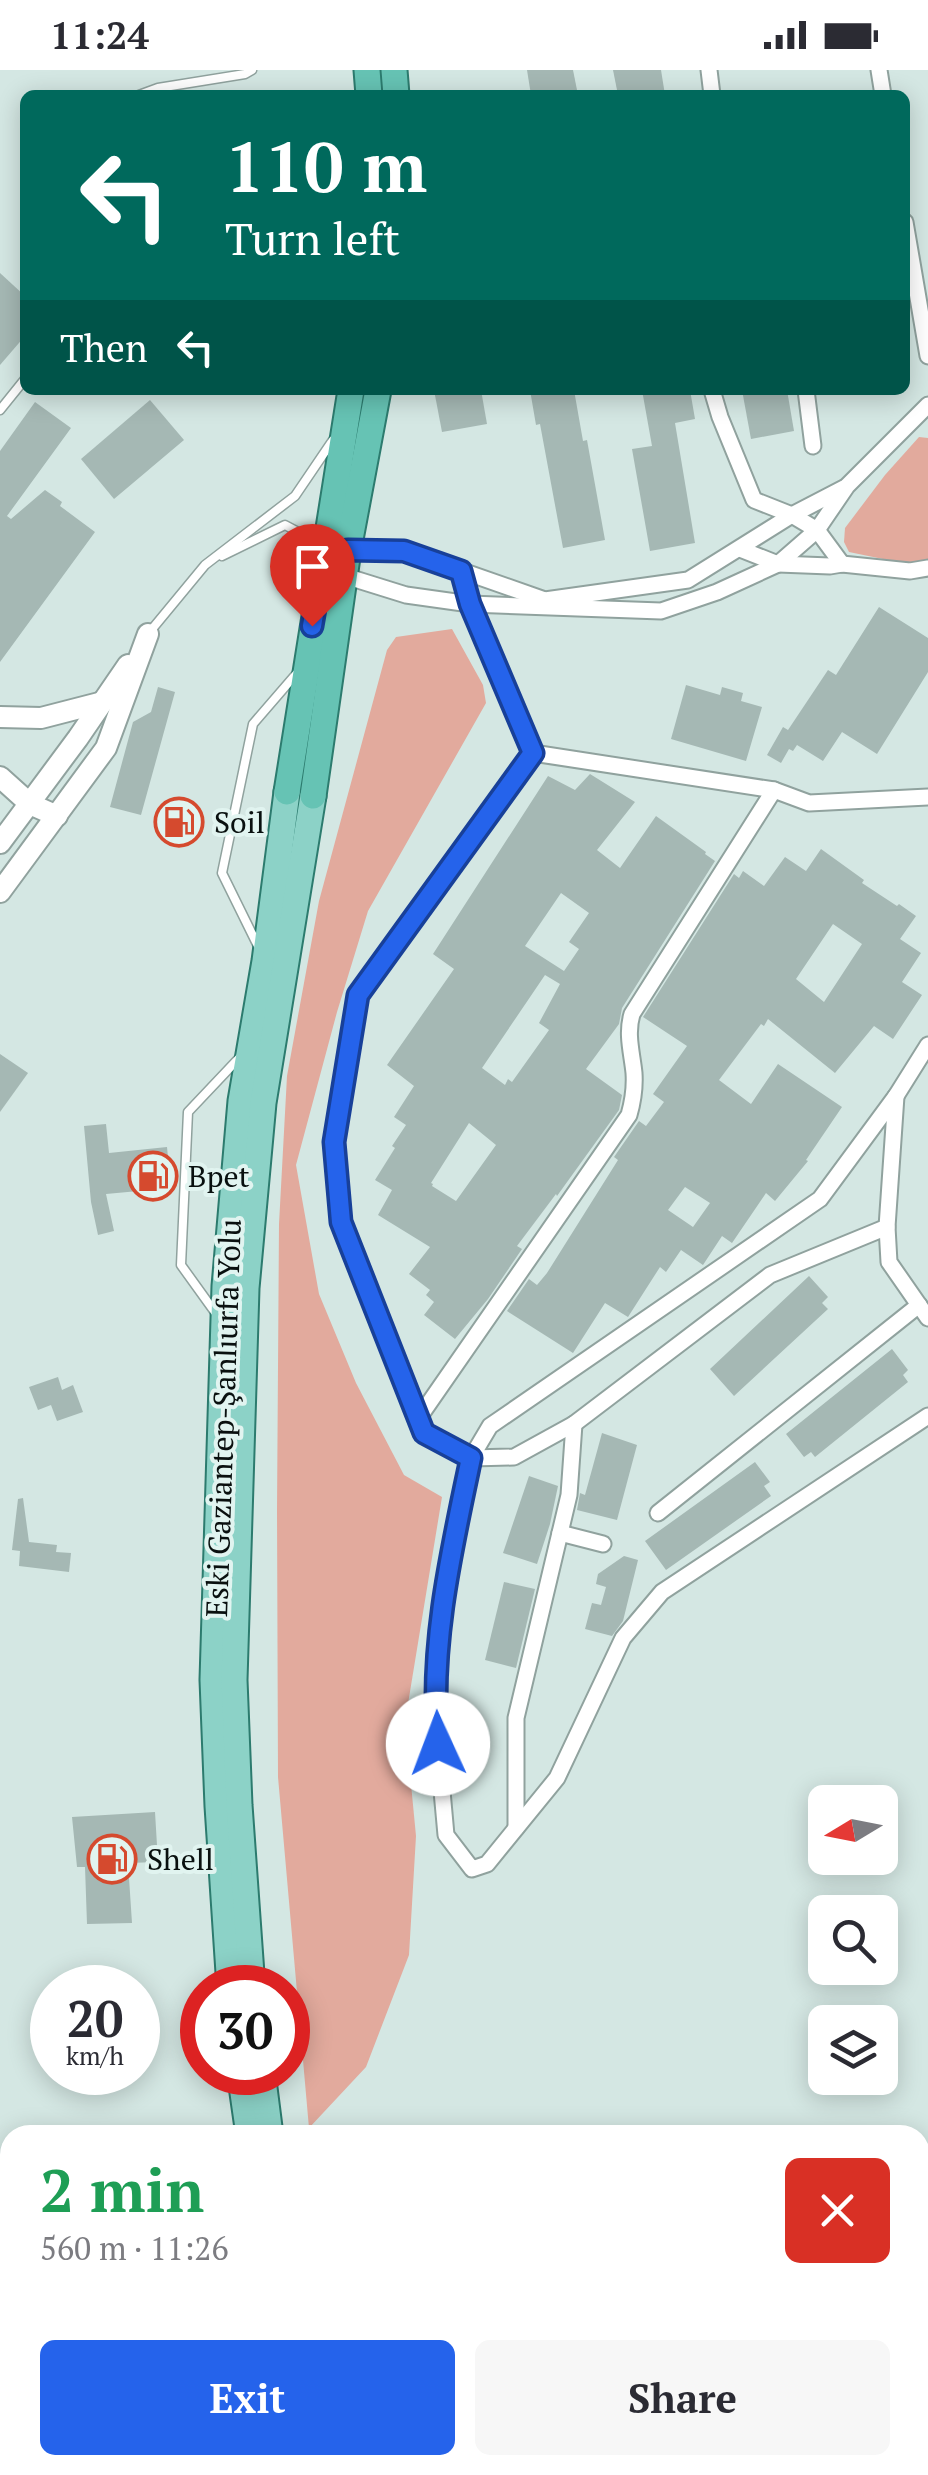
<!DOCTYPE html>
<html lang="en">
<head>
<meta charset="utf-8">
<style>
	body { margin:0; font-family:"PT Serif",serif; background:#f7f7f7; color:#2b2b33; height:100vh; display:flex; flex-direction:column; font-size:38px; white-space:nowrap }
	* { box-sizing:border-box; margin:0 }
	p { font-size:32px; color:#7c7c81 }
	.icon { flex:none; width:55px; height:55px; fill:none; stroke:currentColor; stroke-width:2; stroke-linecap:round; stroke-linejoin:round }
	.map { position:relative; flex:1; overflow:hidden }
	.drawer { position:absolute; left:0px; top:2055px; width:930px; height:350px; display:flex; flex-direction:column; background:#fff; border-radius:30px 30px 0 0; box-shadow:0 5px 25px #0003 }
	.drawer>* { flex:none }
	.hud { position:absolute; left:20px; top:20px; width:890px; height:305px; border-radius:15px; box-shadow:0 5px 25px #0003; background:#00695c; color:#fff; overflow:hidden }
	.needle { width:65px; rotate:260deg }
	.controls { position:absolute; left:808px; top:1715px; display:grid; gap:20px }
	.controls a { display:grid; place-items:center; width:90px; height:90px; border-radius:15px; background:#fff; box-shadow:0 5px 25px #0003; font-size:50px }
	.speed { position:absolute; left:30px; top:1895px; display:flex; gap:20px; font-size:50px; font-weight:700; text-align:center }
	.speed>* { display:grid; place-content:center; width:130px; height:130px; border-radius:50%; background:#fff; box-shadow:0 5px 25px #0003; line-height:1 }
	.speed small { font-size:25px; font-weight:400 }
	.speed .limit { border:15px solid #d22; background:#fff; color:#111 }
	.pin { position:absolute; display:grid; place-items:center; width:85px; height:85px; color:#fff; margin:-102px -42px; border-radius:50% 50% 50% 0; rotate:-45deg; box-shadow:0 0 10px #0007 }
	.pin .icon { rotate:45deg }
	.me { position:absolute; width:110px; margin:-55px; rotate:358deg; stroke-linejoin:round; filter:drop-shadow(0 0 8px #0008) }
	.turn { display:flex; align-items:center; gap:35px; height:210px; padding:0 40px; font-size:45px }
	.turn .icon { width:130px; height:130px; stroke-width:2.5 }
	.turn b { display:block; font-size:70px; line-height:85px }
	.then { display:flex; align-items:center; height:95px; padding:0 40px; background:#0003; gap:20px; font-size:38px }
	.round { display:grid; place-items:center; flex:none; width:105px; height:105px; border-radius:15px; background:#f7f7f7 }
	.headline { display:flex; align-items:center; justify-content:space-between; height:170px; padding:0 40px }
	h1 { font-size:60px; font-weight:800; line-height:75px; color:#1e9e55 }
	.button { display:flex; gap:20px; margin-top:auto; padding:20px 40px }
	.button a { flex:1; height:115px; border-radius:15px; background:#2563eb; color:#fff; font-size:40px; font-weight:800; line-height:115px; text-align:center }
	.button a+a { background:#f7f7f7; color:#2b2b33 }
	.status { display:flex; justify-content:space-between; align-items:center; height:70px; padding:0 50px; background:#fff; direction:ltr }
	.status svg { height:28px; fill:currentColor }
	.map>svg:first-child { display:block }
</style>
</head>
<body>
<div class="status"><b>11:24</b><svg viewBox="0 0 49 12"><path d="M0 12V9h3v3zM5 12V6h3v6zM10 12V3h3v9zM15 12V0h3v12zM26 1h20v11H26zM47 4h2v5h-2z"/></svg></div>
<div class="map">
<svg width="928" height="2405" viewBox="0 0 928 2405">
	<rect width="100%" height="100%" fill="#d4e7e3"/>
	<g fill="#e2aa9d">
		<polygon points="919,367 928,368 928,489 912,495 849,482 844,472 845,458 885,405"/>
		<polygon points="452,559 483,615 486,633 368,841 337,942 296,1095 319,1224 356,1313 404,1405 442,1427 405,1652 416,1766 409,1885 366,1997 309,2058 278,1707 277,1441 279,1154 287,1006 319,831 387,580 396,567"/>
		<polygon points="10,2237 10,2395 280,2395 283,2405 0,2405 0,2282 8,2239"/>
	</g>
	<g fill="#a5b8b4" fill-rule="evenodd">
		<polygon points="527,0 573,0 578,25 531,25"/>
		<polygon points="613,0 661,0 665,25 618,25"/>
		<polygon points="0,203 25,226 25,266 0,295"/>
		<polygon points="434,320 481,320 487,354 442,362"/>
		<polygon points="530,320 574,320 583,371 587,370 605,470 563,478 540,354 536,355"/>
		<polygon points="642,320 690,320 695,349 675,353 695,473 650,481 632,379 652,376"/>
		<polygon points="742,320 787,320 794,361 751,369"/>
		<polygon points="150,330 184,370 114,429 81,389"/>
		<polygon points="35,332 71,358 7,446 11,449 45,420 62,432 60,436 95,462 0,592 0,381"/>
		<polygon points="879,537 928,568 928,602 877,684 842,662 823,691 797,675 793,681 789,679 781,693 767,685 783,657 788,660 828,600 836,605"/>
		<polygon points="686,615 720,625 722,617 743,623 741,631 762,637 746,691 671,669"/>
		<polygon points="158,617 175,622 141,745 110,737 133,652 151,642"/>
		<path d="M590 704 635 732 597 780 620 798 656 746 706 782 705 784 715 791 622 938 619 954 586 999 622 1025 619 1040 557 1126 556 1124 517 1176 522 1179 488 1229 455 1269 424 1245 434 1232 426 1225 430 1220 409 1204 430 1177 378 1145 392 1120 375 1110 395 1078 392 1076 406 1055 394 1047 414 1016 387 995 454 899 433 884 548 706 575 720ZM561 823 589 843 569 872 579 879 564 901 525 876ZM545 905 560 914 539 953 549 960 512 1012 508 1009 505 1015 482 998ZM469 1053 496 1075 456 1131 432 1116 433 1114 431 1113Z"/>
		<path d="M821 779 864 810 862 813 897 836 899 834 916 846 900 869 921 883 902 912 922 925 893 969 874 956 835 1003 768 949 764 956 761 954 719 1010 751 1034 778 994 842 1037 806 1090 808 1091 775 1131 766 1123 732 1173 722 1166 703 1195 681 1180 666 1202 660 1197 628 1247 605 1233 573 1283 507 1241 529 1209 537 1215 547 1203 618 1090 614 1087 639 1051 646 1056 664 1032 653 1024 687 976 643 947 734 804 739 808 743 801 764 816 785 787 806 801ZM833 854 862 874 824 932 796 909ZM685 1117 710 1133 693 1157 668 1140Z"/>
		<polygon points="0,984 28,1003 0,1042"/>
		<polygon points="106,1054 109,1083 167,1077 171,1118 106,1124 114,1161 98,1165 91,1132 84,1056"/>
		<polygon points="809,1206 828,1227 822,1233 828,1239 734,1326 710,1299"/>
		<polygon points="892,1279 908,1300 903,1305 908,1312 815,1387 811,1382 804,1387 786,1364"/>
		<polygon points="58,1307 62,1320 73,1315 83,1342 57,1351 51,1335 38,1340 29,1317"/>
		<polygon points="602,1363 637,1375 617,1450 577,1440 580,1423 585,1425"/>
		<polygon points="755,1392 770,1412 764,1416 771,1426 666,1500 645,1471"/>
		<polygon points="529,1406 558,1416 550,1454 537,1494 503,1483"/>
		<polygon points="23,1428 29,1472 57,1475 56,1482 71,1483 69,1502 19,1496 20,1481 12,1480 18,1429"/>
		<polygon points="624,1486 638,1490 623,1551 612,1566 585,1559 592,1533 601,1535 606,1517 596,1514 598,1504"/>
		<polygon points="504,1512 535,1519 516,1598 485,1590"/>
		<polygon points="155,1742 158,1792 128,1793 132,1853 87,1854 85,1797 77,1797 72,1747"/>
	</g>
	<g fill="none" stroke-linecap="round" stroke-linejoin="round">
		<g stroke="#90a29e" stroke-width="11">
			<g id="service">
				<polyline points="139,25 158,18 245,4 252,0"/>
				<polyline points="0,340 25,309"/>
				<polyline points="222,486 285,455 302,464 321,483"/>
				<polyline points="148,564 205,495 295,426 333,370"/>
				<polyline points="258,876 222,803 253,654 297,603"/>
				<polyline points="217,1245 181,1195 188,1042 241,986"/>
			</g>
		</g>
		<g stroke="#90a29e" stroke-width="19">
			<g id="minor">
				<polyline points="709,0 712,25"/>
				<polyline points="879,0 883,25"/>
				<polyline points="905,152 928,286"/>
				<polyline points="712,320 720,347 754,430 792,445 817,460 842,494"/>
				<polyline points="806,320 813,376"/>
				<polyline points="740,479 778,494 830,496 842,494 910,501 928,498"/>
				<polyline points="342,482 405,481 545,530 688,510 792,445 844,418"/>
				<polyline points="461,501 470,534 533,683 358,925 334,1073 341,1152 424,1363 471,1388 514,1387 574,1354 770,1205 887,1157"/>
				<polyline points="341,502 345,506 406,525 470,534 661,541 717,522 778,494 817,460 847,416 928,335"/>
				<polyline points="533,683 774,720 809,733 928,727"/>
				<polyline points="928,975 896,1026 820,1129 490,1356 471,1388 444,1522 435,1644 446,1765 472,1799 487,1794 557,1708 623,1568 662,1522 928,1346"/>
				<polyline points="896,1026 887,1157 889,1192 928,1248"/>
				<path d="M418 1349 629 1045C633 1031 635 1018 634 1003 632 983 626 964 632 944L774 720"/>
				<polyline points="658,1443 919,1235"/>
				<polyline points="560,1463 603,1474"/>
				<polyline points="516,1758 516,1648 569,1425 574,1354"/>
			</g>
		</g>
		<g stroke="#90a29e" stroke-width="24">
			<g id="tertiary">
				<polyline points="0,647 41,648 103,632"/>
				<polyline points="0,707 30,734 57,746"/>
				<polyline points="0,773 78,668 128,595"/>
				<polyline points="0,822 106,678 148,564"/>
			</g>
		</g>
		<g stroke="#2c7b6e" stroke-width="29">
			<g id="primary">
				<polyline points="230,1918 218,1736 213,1610 225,1216 241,1031 265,891 287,722"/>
				<polyline points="252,1918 239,1735 234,1610 246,1218 263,1033 313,726"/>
				<polyline points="240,2002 249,2065"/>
				<polyline points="262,2002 270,2065"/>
				<polyline points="332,2395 335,2405"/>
				<polyline points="359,2395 362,2405"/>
			</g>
		</g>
		<g stroke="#2c7b6e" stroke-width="29">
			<g id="trunk">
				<polyline points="367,0 369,25"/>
				<polyline points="394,0 396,25"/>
				<polyline points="287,722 351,320"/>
				<polyline points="313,726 348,480 378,320"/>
			</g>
		</g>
		<use href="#service" stroke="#fff" stroke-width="8"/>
		<use href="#minor" stroke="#fff" stroke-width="15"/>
		<use href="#tertiary" stroke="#fff" stroke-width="20"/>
		<use href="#primary" stroke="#8cd2c7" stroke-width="25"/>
		<use href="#trunk" stroke="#66c3b4" stroke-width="25"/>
	</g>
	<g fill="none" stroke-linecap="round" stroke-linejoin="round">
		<g stroke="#184099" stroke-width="25">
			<path id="route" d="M312 556 324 486 348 480 404 481 461 501 470 534 533 683 358 925 334 1072 341 1152 424 1363 471 1388C451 1482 429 1578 438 1674"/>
		</g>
		<use href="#route" stroke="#2563eb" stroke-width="18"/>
	</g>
	<defs>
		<g id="fuel-ring" transform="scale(2.5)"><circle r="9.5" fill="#e1f4f0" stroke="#d54a2e" stroke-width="1.5"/><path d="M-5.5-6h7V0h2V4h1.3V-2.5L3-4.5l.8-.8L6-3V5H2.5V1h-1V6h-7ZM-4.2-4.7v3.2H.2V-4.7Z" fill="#d54a2e"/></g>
	</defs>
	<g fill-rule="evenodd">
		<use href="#fuel-ring" x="179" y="752"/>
		<use href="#fuel-ring" x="153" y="1106"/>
		<use href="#fuel-ring" x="112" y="1789"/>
	</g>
	<g text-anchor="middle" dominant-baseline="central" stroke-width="8" stroke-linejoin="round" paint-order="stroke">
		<g font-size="30" fill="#09100f" stroke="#e1f4f0" text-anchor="start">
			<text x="214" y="752">Soil</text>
			<text x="188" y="1106">Bpet</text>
			<text x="147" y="1789">Shell</text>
		</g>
		<g font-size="30" fill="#09100f" stroke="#e1f4f0">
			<text transform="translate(223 1348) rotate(-88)">Eski Gaziantep-Şanlıurfa Yolu</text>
		</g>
	</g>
</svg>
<div class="controls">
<a><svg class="needle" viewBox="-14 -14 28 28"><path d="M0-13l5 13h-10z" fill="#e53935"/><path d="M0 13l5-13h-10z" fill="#7c7c81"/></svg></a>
<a><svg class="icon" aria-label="search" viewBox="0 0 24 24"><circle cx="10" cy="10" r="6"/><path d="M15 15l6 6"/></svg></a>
<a><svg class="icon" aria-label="layers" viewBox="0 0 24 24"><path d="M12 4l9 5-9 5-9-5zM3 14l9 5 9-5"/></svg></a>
</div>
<div class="speed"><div>20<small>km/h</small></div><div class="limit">30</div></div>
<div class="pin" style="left:312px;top:556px;background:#d93025"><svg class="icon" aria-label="arrive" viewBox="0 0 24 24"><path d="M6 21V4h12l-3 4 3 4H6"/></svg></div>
<svg class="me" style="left:438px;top:1674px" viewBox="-20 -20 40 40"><circle r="19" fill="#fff"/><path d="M0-13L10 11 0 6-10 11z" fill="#2563eb"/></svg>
<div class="hud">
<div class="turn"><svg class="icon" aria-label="left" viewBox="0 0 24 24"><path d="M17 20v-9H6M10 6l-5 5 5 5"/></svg><div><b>110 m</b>Turn left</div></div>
<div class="then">Then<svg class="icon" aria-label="left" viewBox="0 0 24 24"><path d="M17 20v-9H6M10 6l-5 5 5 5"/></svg></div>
</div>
<section class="drawer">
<div class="headline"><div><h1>2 min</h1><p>560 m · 11:26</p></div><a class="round" style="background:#d93025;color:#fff"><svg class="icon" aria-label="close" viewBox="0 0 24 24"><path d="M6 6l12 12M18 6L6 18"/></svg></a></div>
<div class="button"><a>Exit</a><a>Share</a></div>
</section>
</div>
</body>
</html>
